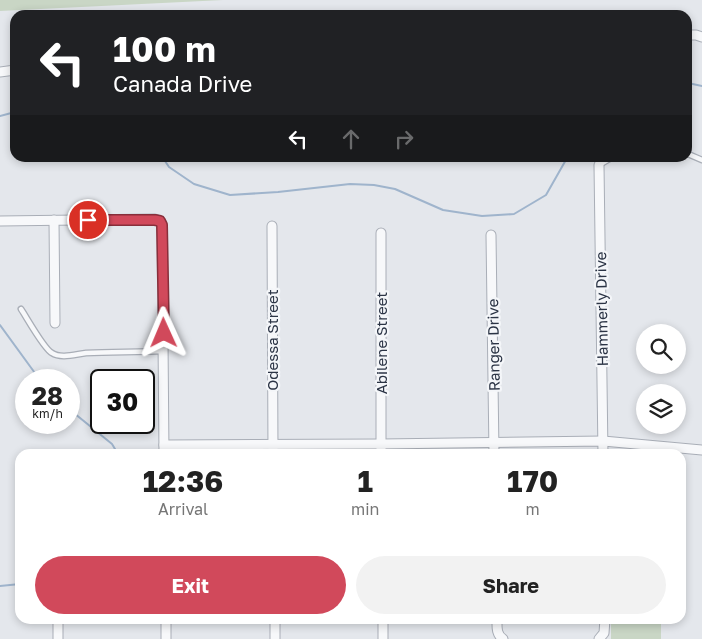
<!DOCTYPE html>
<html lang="en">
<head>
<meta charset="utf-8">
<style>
	body { margin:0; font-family:"Golos Text",sans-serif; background:#f2f2f2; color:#222; height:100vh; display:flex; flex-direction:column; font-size:19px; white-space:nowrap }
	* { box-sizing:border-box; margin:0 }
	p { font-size:16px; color:#767676 }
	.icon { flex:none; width:28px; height:28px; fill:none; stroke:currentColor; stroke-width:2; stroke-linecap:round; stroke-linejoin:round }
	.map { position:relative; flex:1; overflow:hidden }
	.details { position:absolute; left:15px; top:449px; width:671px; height:175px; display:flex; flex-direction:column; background:#fff; border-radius:15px; box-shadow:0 2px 8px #0003 }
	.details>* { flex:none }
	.hud { position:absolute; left:10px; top:10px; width:682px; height:152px; border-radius:15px; box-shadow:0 2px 8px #0003; background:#202124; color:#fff; overflow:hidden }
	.tools { position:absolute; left:636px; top:324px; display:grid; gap:10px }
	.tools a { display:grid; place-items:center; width:50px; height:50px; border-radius:50%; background:#fff; box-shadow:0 2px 8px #0003; font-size:25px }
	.speed { position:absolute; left:15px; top:369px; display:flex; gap:10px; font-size:25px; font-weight:700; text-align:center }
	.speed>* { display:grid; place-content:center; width:65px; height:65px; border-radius:50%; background:#fff; box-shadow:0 2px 8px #0003; line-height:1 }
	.speed small { font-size:12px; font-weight:400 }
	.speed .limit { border:2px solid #111; border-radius:8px; background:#fff; color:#111 }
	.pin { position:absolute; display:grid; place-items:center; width:42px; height:42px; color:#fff; margin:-21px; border:2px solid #fff; border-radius:50%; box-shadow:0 1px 5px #0007 }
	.me { position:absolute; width:55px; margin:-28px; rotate:359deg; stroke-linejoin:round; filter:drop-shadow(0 0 4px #0008) }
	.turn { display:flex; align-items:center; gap:18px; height:105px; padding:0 20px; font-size:22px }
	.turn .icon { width:65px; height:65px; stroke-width:2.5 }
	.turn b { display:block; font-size:35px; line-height:42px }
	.lanes { display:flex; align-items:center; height:48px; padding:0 20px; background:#0003; justify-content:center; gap:25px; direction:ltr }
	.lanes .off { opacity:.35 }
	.eta { display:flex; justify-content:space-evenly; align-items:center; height:85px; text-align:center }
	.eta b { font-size:30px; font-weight:700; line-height:35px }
	.cta { display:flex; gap:10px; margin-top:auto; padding:10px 20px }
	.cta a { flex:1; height:58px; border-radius:30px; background:#d1495b; color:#fff; font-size:20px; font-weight:700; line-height:58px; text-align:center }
	.cta a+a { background:#f2f2f2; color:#222 }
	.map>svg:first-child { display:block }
</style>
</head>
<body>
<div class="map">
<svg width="702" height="639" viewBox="0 0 702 639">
	<rect width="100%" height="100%" fill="#e4e7ec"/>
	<g fill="#c9d6c5">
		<polygon points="0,0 223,0 0,11"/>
		<rect x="611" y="619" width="50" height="20"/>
	</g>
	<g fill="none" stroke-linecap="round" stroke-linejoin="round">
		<g stroke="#9fb4cc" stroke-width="2">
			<polyline points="688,83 702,86"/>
			<polyline points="0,116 15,112"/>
			<polyline points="163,158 169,167 194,184 230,195 278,192 350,184 374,185 395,189 443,210 482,216 514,214 546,195 567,158"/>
			<polyline points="0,325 40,380"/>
			<polyline points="69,409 112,444 118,454"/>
			<polyline points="0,586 20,584"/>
		</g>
		<g stroke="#a9aeb7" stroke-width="7">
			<g id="service">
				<polyline points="688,154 702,160"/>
				<polyline points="599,165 611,158"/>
				<path d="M21 309C27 318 44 349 52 353 61 359 76 354 86 353 112 352 138 352 164 351"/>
			</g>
		</g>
		<g stroke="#a9aeb7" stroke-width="11">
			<g id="minor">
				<polyline points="688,35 696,35 702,37"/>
				<polyline points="0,72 15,70"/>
				<polyline points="599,165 603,454"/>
				<polyline points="54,220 55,323"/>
				<polyline points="0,221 155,219 160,221 162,225 164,454"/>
				<polyline points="272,226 273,454"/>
				<polyline points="381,233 381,454"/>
				<polyline points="491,235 494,454"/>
				<polyline points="164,445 381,444 603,441 702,450"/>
				<polyline points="58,619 58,639"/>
				<polyline points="166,619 166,639"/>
				<polyline points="275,619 275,639"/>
				<polyline points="383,619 383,639"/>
				<path d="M497 619C497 627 496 634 503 639"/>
				<polyline points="599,639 604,633 605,619"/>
			</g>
		</g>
		<use href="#service" stroke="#f7f8fa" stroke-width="4.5"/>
		<use href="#minor" stroke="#f7f8fa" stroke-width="9"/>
	</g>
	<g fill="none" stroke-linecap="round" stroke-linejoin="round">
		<g stroke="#882f3b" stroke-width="12">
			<polyline id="route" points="88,220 155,220 160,221 162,225 164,333"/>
		</g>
		<use href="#route" stroke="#d1495b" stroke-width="9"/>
	</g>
	<g text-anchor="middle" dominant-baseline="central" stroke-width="4.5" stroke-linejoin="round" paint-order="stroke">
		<g font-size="15" fill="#2b3445" stroke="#f4f6f9">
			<text transform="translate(601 309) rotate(-91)">Hammerly Drive</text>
			<text transform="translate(272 340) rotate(-90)">Odessa Street</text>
			<text transform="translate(381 343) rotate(-90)">Abilene Street</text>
			<text transform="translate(493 345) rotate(-91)">Ranger Drive</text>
		</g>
	</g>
</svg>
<div class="tools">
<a><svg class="icon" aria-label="search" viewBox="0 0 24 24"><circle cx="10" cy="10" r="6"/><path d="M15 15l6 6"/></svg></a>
<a><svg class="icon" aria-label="layers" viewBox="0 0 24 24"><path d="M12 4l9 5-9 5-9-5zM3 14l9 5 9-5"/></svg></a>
</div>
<div class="speed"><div>28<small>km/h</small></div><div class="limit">30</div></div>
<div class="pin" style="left:88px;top:220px;background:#d93025"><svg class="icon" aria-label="arrive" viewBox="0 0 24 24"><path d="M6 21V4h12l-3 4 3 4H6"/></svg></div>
<svg class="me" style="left:164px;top:333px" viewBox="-20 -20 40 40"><path d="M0-17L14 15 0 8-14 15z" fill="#d1495b" stroke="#fff" stroke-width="4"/></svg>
<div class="hud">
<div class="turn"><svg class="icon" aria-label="left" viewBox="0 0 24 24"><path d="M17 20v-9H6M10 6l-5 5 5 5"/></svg><div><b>100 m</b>Canada Drive</div></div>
<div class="lanes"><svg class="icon" aria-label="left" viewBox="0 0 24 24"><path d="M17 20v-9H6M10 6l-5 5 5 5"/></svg><svg class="icon off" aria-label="ahead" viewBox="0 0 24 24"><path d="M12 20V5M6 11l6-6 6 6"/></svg><svg class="icon off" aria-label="right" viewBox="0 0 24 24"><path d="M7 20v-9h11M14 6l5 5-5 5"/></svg></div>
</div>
<section class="details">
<div class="eta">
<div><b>12:36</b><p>Arrival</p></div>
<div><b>1</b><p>min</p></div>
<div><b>170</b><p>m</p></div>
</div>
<div class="cta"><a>Exit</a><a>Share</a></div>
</section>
</div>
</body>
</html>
